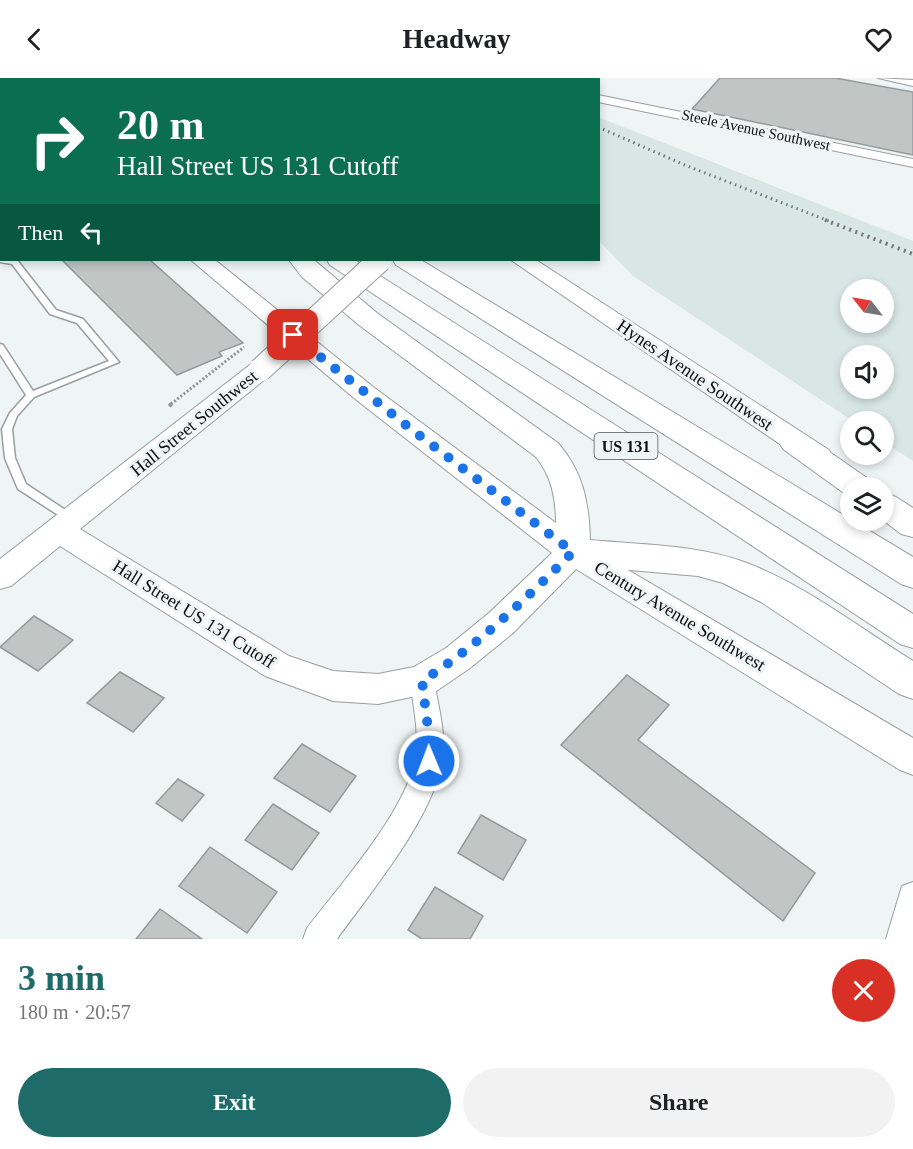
<!DOCTYPE html>
<html lang="en">
<head>
<meta charset="utf-8">
<style>
	body { margin:0; font-family:"Times New Roman",serif; background:#f2f2f2; color:#202124; height:100vh; display:flex; flex-direction:column; font-size:22px; white-space:nowrap }
	* { box-sizing:border-box; margin:0 }
	p { font-size:20px; color:#757577 }
	.icon { flex:none; width:33px; height:33px; fill:none; stroke:currentColor; stroke-width:2; stroke-linecap:round; stroke-linejoin:round }
	.map { position:relative; height:861px; overflow:hidden }
	.details { display:flex; flex-direction:column; background:#fff; flex:1 }
	.details>* { flex:none }
	.guide { position:absolute; left:0px; top:0px; width:600px; height:183px; box-shadow:0 3px 9px #0003; background:#0b6e4f; color:#fff; overflow:hidden }
	.needle { width:39px; rotate:301deg }
	.buttons { position:absolute; left:840px; top:201px; display:grid; gap:12px }
	.buttons a { display:grid; place-items:center; width:54px; height:54px; border-radius:50%; background:#fff; box-shadow:0 3px 9px #0003; font-size:30px }
	.pin { position:absolute; display:grid; place-items:center; width:51px; height:51px; color:#fff; margin:-26px; border-radius:12px; box-shadow:0 3px 9px #0006 }
	.me { position:absolute; width:66px; margin:-33px; rotate:359deg; stroke-linejoin:round; filter:drop-shadow(0 0 4px #0008) }
	.turn { display:flex; align-items:center; gap:21px; height:126px; padding:0 18px; font-size:27px }
	.turn .icon { width:78px; height:78px; stroke-width:2.5 }
	.turn b { display:block; font-size:42px; line-height:51px }
	.then { display:flex; align-items:center; height:57px; padding:0 18px; background:#0003; gap:12px; font-size:22px }
	.round { display:grid; place-items:center; flex:none; width:63px; height:63px; border-radius:32px; background:#f2f2f2 }
	.headline { display:flex; align-items:center; justify-content:space-between; height:102px; padding:0 18px }
	h1 { font-size:36px; font-weight:800; line-height:45px; color:#1f6b6a }
	.cta { display:flex; gap:12px; margin-top:auto; padding:12px 18px }
	.cta a { flex:1; height:69px; border-radius:36px; background:#1f6b6a; color:#fff; font-size:24px; font-weight:800; line-height:69px; text-align:center }
	.cta a+a { background:#f2f2f2; color:#202124 }
	header { display:flex; justify-content:space-between; align-items:center; height:78px; padding:0 18px; background:#fff; font-size:27px; font-weight:800 }
	.map>svg:first-child { display:block }
</style>
</head>
<body>
<header><svg class="icon" aria-label="back" viewBox="0 0 24 24"><path d="M15 5l-7 7 7 7"/></svg>Headway<svg class="icon" aria-label="heart" viewBox="0 0 24 24"><path d="M12 20l-8-8c-3-5 5-10 8-4 3-6 11-1 8 4z"/></svg></header>
<div class="map">
<svg width="913" height="861" viewBox="0 0 913 861">
	<rect width="100%" height="100%" fill="#eff4f4"/>
	<path fill="#d9e6e6" fill-rule="evenodd" d="M598 39 913 163V383L884 364V344L853 343 633 198 599 163ZM850 212H884V244H850ZM850 278H884V310H850Z"/>
	<g fill="#c1c6c5" stroke="#959a9a" stroke-width="1.5">
		<polygon points="305,0 469,0 465,2"/>
		<polygon points="720,0 835,0 913,14 913,77 692,31"/>
		<polygon points="0,48 2,50 2,145 0,144"/>
		<polygon points="62,182 150,182 243,265 219,274 222,278 177,297"/>
		<polygon points="34,538 73,562 38,593 0,569"/>
		<polygon points="120,594 164,620 133,654 87,625"/>
		<polygon points="627,597 669,627 638,662 815,795 783,843 561,667"/>
		<polygon points="302,666 356,698 330,734 274,700"/>
		<polygon points="178,701 204,717 182,743 156,725"/>
		<polygon points="273,726 319,755 292,792 245,762"/>
		<polygon points="481,737 526,762 503,802 458,775"/>
		<polygon points="210,769 277,814 247,855 179,808"/>
		<polygon points="435,809 483,838 470,861 422,861 408,852"/>
		<polygon points="160,831 202,861 136,861"/>
	</g>
	<g fill="none" stroke-linecap="round" stroke-linejoin="round">
		<g stroke="#999e9e" stroke-width="3">
			<g id="lane">
				<polygon points="212,0 221,2 214,2"/>
				<polygon points="262,0 269,0 270,2 263,2"/>
				<polygon points="0,180 2,182 17,182 56,232 83,241 119,284 34,319 17,338 12,351 15,380 26,406 76,439 77,442 72,446 18,411 5,380 2,351 10,335 26,317 0,276 0,266 3,267 33,313 109,283 77,245 50,236 12,186 0,184"/>
			</g>
		</g>
		<g stroke="#999e9e" stroke-width="2">
			<g id="street">
				<polygon points="878,0 913,2 913,8"/>
				<polygon points="598,17 913,81 913,89 598,24"/>
				<path d="M422 592 431 596 434 603C438 627 445 651 443 676 438 734 371 814 337 861H303L307 850C340 807 410 729 416 676 419 652 413 627 410 603L413 596Z"/>
				<polygon points="913,804 913,861 886,861 902,808"/>
			</g>
		</g>
		<g stroke="#999e9e" stroke-width="2">
			<g id="secondary">
				<polygon points="544,0 561,0 543,2"/>
				<rect x="0" y="9" width="2" height="12"/>
				<polygon points="191,182 215,182 372,308 584,466 913,660 913,697 900,692 576,491 513,555 470,590 435,614 378,626 333,623 265,598 60,468 11,508 0,511 0,481 251,286 260,284 269,286 273,292 269,298 80,451 289,578 333,593 378,596 414,589 446,570 489,535 552,475 354,320"/>
				<polygon points="511,182 536,182 829,372 833,379 829,386 819,389 809,386"/>
			</g>
		</g>
		<g stroke="#999e9e" stroke-width="2">
			<g id="highway">
				<polygon points="57,0 77,0 78,2 58,2"/>
				<polygon points="103,0 123,0 124,2 104,2"/>
				<polygon points="138,0 158,0 159,2 139,2"/>
				<path d="M289 182H314L377 235 558 365C583 394 589 424 590 462 641 467 695 466 744 484 802 505 860 550 913 583V621L899 616 761 524 723 505 698 498 573 487 561 483C554 471 556 460 556 446 556 421 552 399 536 379L359 247 302 199Z"/>
				<polygon points="327,182 355,182 913,536 913,570 900,566 330,187"/>
				<polygon points="393,182 421,182 913,479 913,510 901,506 396,187"/>
				<polygon points="794,354 805,357 870,402 875,410 850,410 850,419 848,418 783,371 779,364 783,357"/>
				<polygon points="884,415 896,419 913,430 913,459 901,456 883,442"/>
			</g>
		</g>
		<polyline stroke="#8f9393" stroke-width="3" stroke-dasharray="2 2" stroke-linecap="butt" points="171,326 244,269"/>
		<polyline stroke="#8f9393" stroke-width="4" stroke-dasharray="3 3" stroke-linecap="butt" points="169,328 173,325"/>
		<use href="#lane" fill="#fff" fill-rule="evenodd"/>
		<use href="#street" fill="#fff" fill-rule="evenodd"/>
		<use href="#secondary" fill="#fff" fill-rule="evenodd"/>
		<use href="#highway" fill="#fff" fill-rule="evenodd"/>
		<g stroke="#747878" stroke-width="3" stroke-dasharray="1.5 4" stroke-linecap="butt">
			<polyline points="496,0 499,2"/>
			<polyline points="598,49 687,88 829,143"/>
		</g>
		<polyline stroke="#747878" stroke-width="4" stroke-dasharray="2 4.5" stroke-linecap="butt" points="825,142 913,176"/>
		<g stroke="#999e9e" stroke-width="25" stroke-linecap="butt">
			<polyline id="secondary-bridge" points="260,292 380,182"/>
		</g>
		<use href="#secondary-bridge" stroke="#fff" stroke-width="23"/>
	</g>
	<g fill="none" stroke-linecap="round" stroke-linejoin="round">
		<path stroke="#1a73e8" stroke-width="10" stroke-dasharray="0 18" d="M293 257 411 351 573 474C525 521 479 567 422 603L429 658V683"/>
	</g>
	<g text-anchor="middle" dominant-baseline="central" stroke-width="6" stroke-linejoin="round" paint-order="stroke">
		<g font-size="15" fill="#0d0f0f" stroke="#eff4f4">
			<text transform="translate(756 52) rotate(12)">Steele Avenue Southwest</text>
		</g>
		<rect fill="#eff4f4" stroke="#515454" stroke-width="1.5" x="594.5" y="355" width="63" height="26" rx="4.5"/>
		<g font-size="16" font-weight="bold" fill="#0d0f0f">
			<text x="626" y="368">US 131</text>
		</g>
		<g font-size="18" fill="#0d0f0f" stroke="#eff4f4">
			<text transform="translate(695 297) rotate(34)">Hynes Avenue Southwest</text>
			<text transform="translate(194 345) rotate(-39)">Hall Street Southwest</text>
			<text transform="translate(194 536) rotate(32)">Hall Street US 131 Cutoff</text>
			<text transform="translate(680 538) rotate(31)">Century Avenue Southwest</text>
		</g>
	</g>
</svg>
<div class="buttons">
<a><svg class="needle" viewBox="-14 -14 28 28"><path d="M0-13l5 13h-10z" fill="#e53935"/><path d="M0 13l5-13h-10z" fill="#757577"/></svg></a>
<a><svg class="icon" aria-label="sound" viewBox="0 0 24 24"><path d="M4 9h4l5-4v14l-5-4H4zM17 9q2 3 0 6"/></svg></a>
<a><svg class="icon" aria-label="search" viewBox="0 0 24 24"><circle cx="10" cy="10" r="6"/><path d="M15 15l6 6"/></svg></a>
<a><svg class="icon" aria-label="layers" viewBox="0 0 24 24"><path d="M12 4l9 5-9 5-9-5zM3 14l9 5 9-5"/></svg></a>
</div>
<div class="pin" style="left:293px;top:257px;background:#d93025"><svg class="icon" aria-label="arrive" viewBox="0 0 24 24"><path d="M6 21V4h12l-3 4 3 4H6"/></svg></div>
<svg class="me" style="left:429px;top:683px" viewBox="-20 -20 40 40"><circle r="17" fill="#1a73e8" stroke="#fff" stroke-width="3"/><path d="M0-11L8 9 0 5-8 9z" fill="#fff"/></svg>
<div class="guide">
<div class="turn"><svg class="icon" aria-label="right" viewBox="0 0 24 24"><path d="M7 20v-9h11M14 6l5 5-5 5"/></svg><div><b>20 m</b>Hall Street US 131 Cutoff</div></div>
<div class="then">Then<svg class="icon" aria-label="left" viewBox="0 0 24 24"><path d="M17 20v-9H6M10 6l-5 5 5 5"/></svg></div>
</div>
</div>
<section class="details">
<div class="headline"><div><h1>3 min</h1><p>180 m · 20:57</p></div><a class="round" style="background:#d93025;color:#fff"><svg class="icon" aria-label="close" viewBox="0 0 24 24"><path d="M6 6l12 12M18 6L6 18"/></svg></a></div>
<div class="cta"><a>Exit</a><a>Share</a></div>
</section>
</body>
</html>
